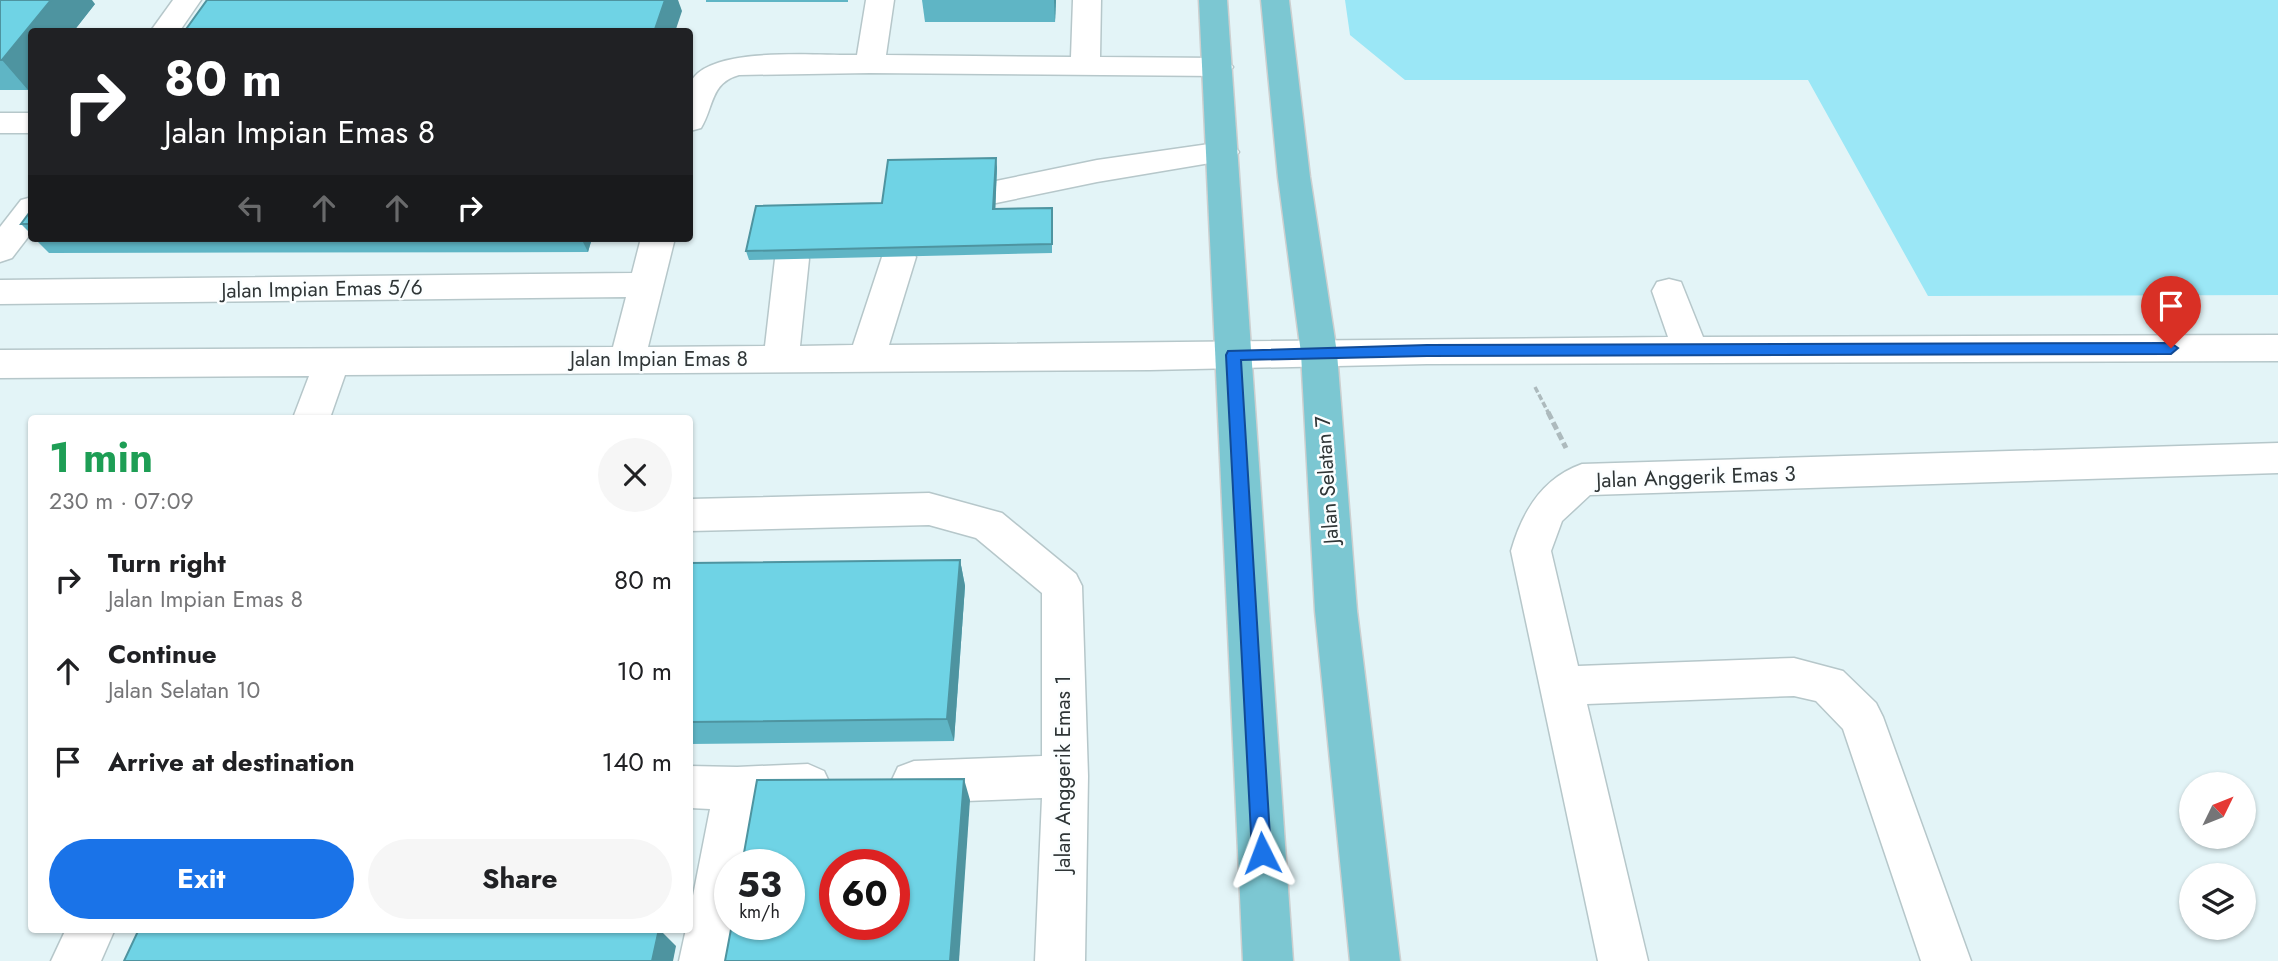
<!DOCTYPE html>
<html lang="en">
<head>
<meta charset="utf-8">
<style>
	body { margin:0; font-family:Jost,sans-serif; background:#f6f6f6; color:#202124; height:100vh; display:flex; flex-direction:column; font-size:26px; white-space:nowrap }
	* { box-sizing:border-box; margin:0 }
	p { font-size:23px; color:#757577 }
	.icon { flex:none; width:38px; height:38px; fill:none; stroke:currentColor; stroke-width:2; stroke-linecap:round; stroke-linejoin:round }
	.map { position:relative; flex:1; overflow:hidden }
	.panel { position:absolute; left:28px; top:415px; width:665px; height:518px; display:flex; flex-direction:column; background:#fff; border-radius:7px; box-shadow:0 2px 5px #0004 }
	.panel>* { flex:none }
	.hud { position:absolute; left:28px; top:28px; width:665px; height:214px; border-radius:7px; box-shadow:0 2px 5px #0004; background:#202124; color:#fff; overflow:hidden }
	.needle { width:46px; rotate:47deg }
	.buttons { position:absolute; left:2179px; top:772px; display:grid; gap:14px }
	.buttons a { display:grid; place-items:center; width:77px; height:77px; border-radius:50%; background:#fff; box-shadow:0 2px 5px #0004; font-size:35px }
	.speed { position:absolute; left:714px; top:849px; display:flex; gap:14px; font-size:35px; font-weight:700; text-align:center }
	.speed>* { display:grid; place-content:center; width:91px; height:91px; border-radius:50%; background:#fff; box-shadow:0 2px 5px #0004; line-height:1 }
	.speed small { font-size:18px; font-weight:400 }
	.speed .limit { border:10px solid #d22; background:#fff; color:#111 }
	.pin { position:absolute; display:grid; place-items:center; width:60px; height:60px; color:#fff; margin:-72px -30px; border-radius:50% 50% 50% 0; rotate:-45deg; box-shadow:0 0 7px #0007 }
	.pin .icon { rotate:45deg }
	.me { position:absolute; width:77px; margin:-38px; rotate:357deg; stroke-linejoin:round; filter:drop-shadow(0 0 5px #0008) }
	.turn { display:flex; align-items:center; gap:24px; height:147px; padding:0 21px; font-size:32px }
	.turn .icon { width:91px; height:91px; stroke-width:2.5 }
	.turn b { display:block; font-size:49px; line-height:60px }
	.lanes { display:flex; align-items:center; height:66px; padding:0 21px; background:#0003; justify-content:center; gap:35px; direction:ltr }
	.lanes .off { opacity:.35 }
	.round { display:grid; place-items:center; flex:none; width:74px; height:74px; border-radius:37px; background:#f6f6f6 }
	.summary { display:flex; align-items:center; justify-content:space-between; height:119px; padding:0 21px }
	h1 { font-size:42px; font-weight:700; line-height:52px; color:#1e9e55 }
	.cta { display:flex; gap:14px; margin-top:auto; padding:14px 21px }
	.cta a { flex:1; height:80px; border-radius:42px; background:#1a73e8; color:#fff; font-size:28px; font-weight:700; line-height:80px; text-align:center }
	.cta a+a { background:#f6f6f6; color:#202124 }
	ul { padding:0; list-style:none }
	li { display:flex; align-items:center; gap:21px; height:91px; padding:0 21px }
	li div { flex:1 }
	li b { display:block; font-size:26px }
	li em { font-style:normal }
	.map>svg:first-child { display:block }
</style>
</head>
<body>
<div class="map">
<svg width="2278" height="961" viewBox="0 0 2278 961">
	<rect width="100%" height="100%" fill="#e3f4f7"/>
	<polygon fill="#9be7f6" points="1345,0 2278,0 2278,295 1928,296 1808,80 1405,80 1350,35"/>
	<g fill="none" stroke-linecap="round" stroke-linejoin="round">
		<g stroke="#b6c7ca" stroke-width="3">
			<g id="minor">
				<polygon points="173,0 201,0 179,32 150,32"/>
				<path d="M866 0H894L886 55 1071 57 1073 0H1101L1100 57 1218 58 1228 61 1233 67 1228 73 1218 76 870 73 739 75C710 83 714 107 701 128L690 131C690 117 685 94 691 82 709 45 820 56 857 55Z"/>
				<rect x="0" y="113" width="32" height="20"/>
				<polygon points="1223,142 1234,145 1239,152 1234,159 1097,182 996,203 985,200 980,192 985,184 996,181 1097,160"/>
				<polygon points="32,197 32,232 12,258 0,262 0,227 21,200"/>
				<polygon points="641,238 675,238 648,347 765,346 775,259 780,251 792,247 804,251 809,259 800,346 853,345 882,257 887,249 899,245 911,249 916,257 889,345 1668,337 1652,291 1657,282 1669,279 1681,282 1703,337 2278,335 2278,361 1427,364 1150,370 345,375 330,418 293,418 309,376 0,378 0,350 613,347 626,297 0,304 0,280 632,273"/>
				<path d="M2278 443V473L1590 495 1562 521 1551 551 1578 666 1794 658 1843 671 1876 703 1883 717 1971 961H1921L1843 729 1816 701 1794 696 1587 704 1648 961H1598L1511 551C1522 512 1542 478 1582 464Z"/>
				<polygon points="929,493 1002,513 1076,574 1082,586 1088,776 1085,961 1035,961 1042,798 914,803 898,797 891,782 898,767 914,761 1042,756 1042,593 976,538 929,525 690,531 690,499"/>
				<polygon points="808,764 824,771 831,786 824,801 808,808 756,810 746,864 730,864 730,924 735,924 729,961 679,961 686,929 690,929 690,911 710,809 690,808 690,766 737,767"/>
				<polygon points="66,929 115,929 101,961 51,961"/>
			</g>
		</g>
		<g stroke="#cdcfcf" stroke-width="3">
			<g id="major">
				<polygon points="1199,0 1227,0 1293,961 1243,961"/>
				<polygon points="1261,0 1289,0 1310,177 1337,353 1357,611 1400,961 1350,961 1315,611 1301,353 1278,177"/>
			</g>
		</g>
		<polyline stroke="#adbabd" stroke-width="3.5" stroke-dasharray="6 2.5" stroke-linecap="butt" points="1535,387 1549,414"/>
		<polyline stroke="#adbabd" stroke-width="5" stroke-dasharray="8 3.5" stroke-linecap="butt" points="1548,412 1566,448"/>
		<use href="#minor" fill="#fff" fill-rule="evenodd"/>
		<use href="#major" fill="#7cc7d2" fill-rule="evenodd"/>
	</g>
	<g fill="#5fb5c5">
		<polygon points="0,0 95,4 73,32 32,32 32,85 28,90 0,90"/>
		<rect x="706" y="0" width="142" height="2"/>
		<polygon points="922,0 1056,0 1055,22 925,22"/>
		<polygon points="997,167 995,209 1052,217 1052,253 749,260 746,251 882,203"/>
		<polygon points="32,209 32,235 21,224"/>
		<polygon points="34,238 592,238 588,252 49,253"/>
		<polygon points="960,560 965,586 954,741 690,744 690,563"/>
	</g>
	<g fill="#4e94a0">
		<polygon points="51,0 92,0 95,4 73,32 32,32 32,85 28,90 2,60"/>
		<polygon points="665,0 678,0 682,11 675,32 654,32"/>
		<polygon points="1054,0 1056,0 1055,22"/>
		<polygon points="996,158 997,167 995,218 993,209"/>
		<polygon points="581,238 592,238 588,252"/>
		<polygon points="960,560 965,586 954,741 947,719"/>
		<polygon points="964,779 970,800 959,961 950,961"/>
		<polygon points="659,929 676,946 673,961 652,961"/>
	</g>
	<g fill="#6fd3e5" stroke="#4e94a0" stroke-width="2" fill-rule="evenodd">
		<polygon points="0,0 51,0 2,60 0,60"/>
		<polygon points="207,0 665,0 654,32 184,32"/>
		<polygon points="996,158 993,209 1052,208 1052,244 746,251 756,206 882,203 888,160"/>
		<polygon points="32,209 32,224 21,224"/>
		<polygon points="960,560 947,719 690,722 690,563"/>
		<path d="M964 779 950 961H725L732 924H789V864H742L757 780ZM835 864H894V924H835Z"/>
		<polygon points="139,929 659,929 652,961 124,961"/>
	</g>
	<polygon fill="#1a73e8" stroke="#114b97" stroke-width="2" points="2171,343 2178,348 2171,354 1427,356 1241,360 1271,853 1268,859 1262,862 1255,859 1252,853 1226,355 1228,351 1427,345"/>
	<g text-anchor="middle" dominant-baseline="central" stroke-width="5" stroke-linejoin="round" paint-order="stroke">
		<g font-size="21" fill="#2f3536" stroke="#fbfeff">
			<text transform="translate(322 289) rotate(-1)">Jalan Impian Emas 5/6</text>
			<text x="659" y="359">Jalan Impian Emas 8</text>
			<text transform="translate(1696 477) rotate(-2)">Jalan Anggerik Emas 3</text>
			<text transform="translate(1327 480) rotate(-94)">Jalan Selatan 7</text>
			<text transform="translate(1063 774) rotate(-90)">Jalan Anggerik Emas 1</text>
		</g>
	</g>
</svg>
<div class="buttons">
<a><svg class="needle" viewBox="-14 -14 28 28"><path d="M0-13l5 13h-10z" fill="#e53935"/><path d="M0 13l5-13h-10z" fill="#757577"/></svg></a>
<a><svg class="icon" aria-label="layers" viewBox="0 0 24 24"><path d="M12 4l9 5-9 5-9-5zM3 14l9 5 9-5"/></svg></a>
</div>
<div class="speed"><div>53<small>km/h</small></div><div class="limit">60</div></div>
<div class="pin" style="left:2171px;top:348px;background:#d93025"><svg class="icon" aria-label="arrive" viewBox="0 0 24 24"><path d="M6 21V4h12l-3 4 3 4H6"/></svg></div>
<svg class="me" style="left:1262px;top:853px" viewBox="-20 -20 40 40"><path d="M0-17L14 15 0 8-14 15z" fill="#1a73e8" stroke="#fff" stroke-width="4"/></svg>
<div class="hud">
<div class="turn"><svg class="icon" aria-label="right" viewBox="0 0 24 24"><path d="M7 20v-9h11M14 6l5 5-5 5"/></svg><div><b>80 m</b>Jalan Impian Emas 8</div></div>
<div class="lanes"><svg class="icon off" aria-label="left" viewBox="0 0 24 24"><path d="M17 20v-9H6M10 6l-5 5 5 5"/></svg><svg class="icon off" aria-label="ahead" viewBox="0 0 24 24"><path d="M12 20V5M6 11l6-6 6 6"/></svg><svg class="icon off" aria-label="ahead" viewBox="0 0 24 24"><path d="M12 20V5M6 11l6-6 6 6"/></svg><svg class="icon" aria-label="right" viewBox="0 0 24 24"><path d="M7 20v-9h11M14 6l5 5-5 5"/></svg></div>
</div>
<section class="panel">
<div class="summary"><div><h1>1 min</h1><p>230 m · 07:09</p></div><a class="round"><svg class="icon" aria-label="close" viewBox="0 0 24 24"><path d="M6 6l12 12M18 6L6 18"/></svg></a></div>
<ul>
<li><svg class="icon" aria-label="right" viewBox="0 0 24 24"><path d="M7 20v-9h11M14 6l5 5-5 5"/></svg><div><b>Turn right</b><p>Jalan Impian Emas 8</p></div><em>80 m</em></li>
<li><svg class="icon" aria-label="ahead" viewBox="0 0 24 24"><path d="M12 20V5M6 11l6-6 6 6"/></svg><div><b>Continue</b><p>Jalan Selatan 10</p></div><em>10 m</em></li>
<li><svg class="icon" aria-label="arrive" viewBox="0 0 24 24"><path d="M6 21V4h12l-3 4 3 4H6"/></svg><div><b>Arrive at destination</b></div><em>140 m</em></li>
</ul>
<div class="cta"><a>Exit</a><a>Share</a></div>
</section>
</div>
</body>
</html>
